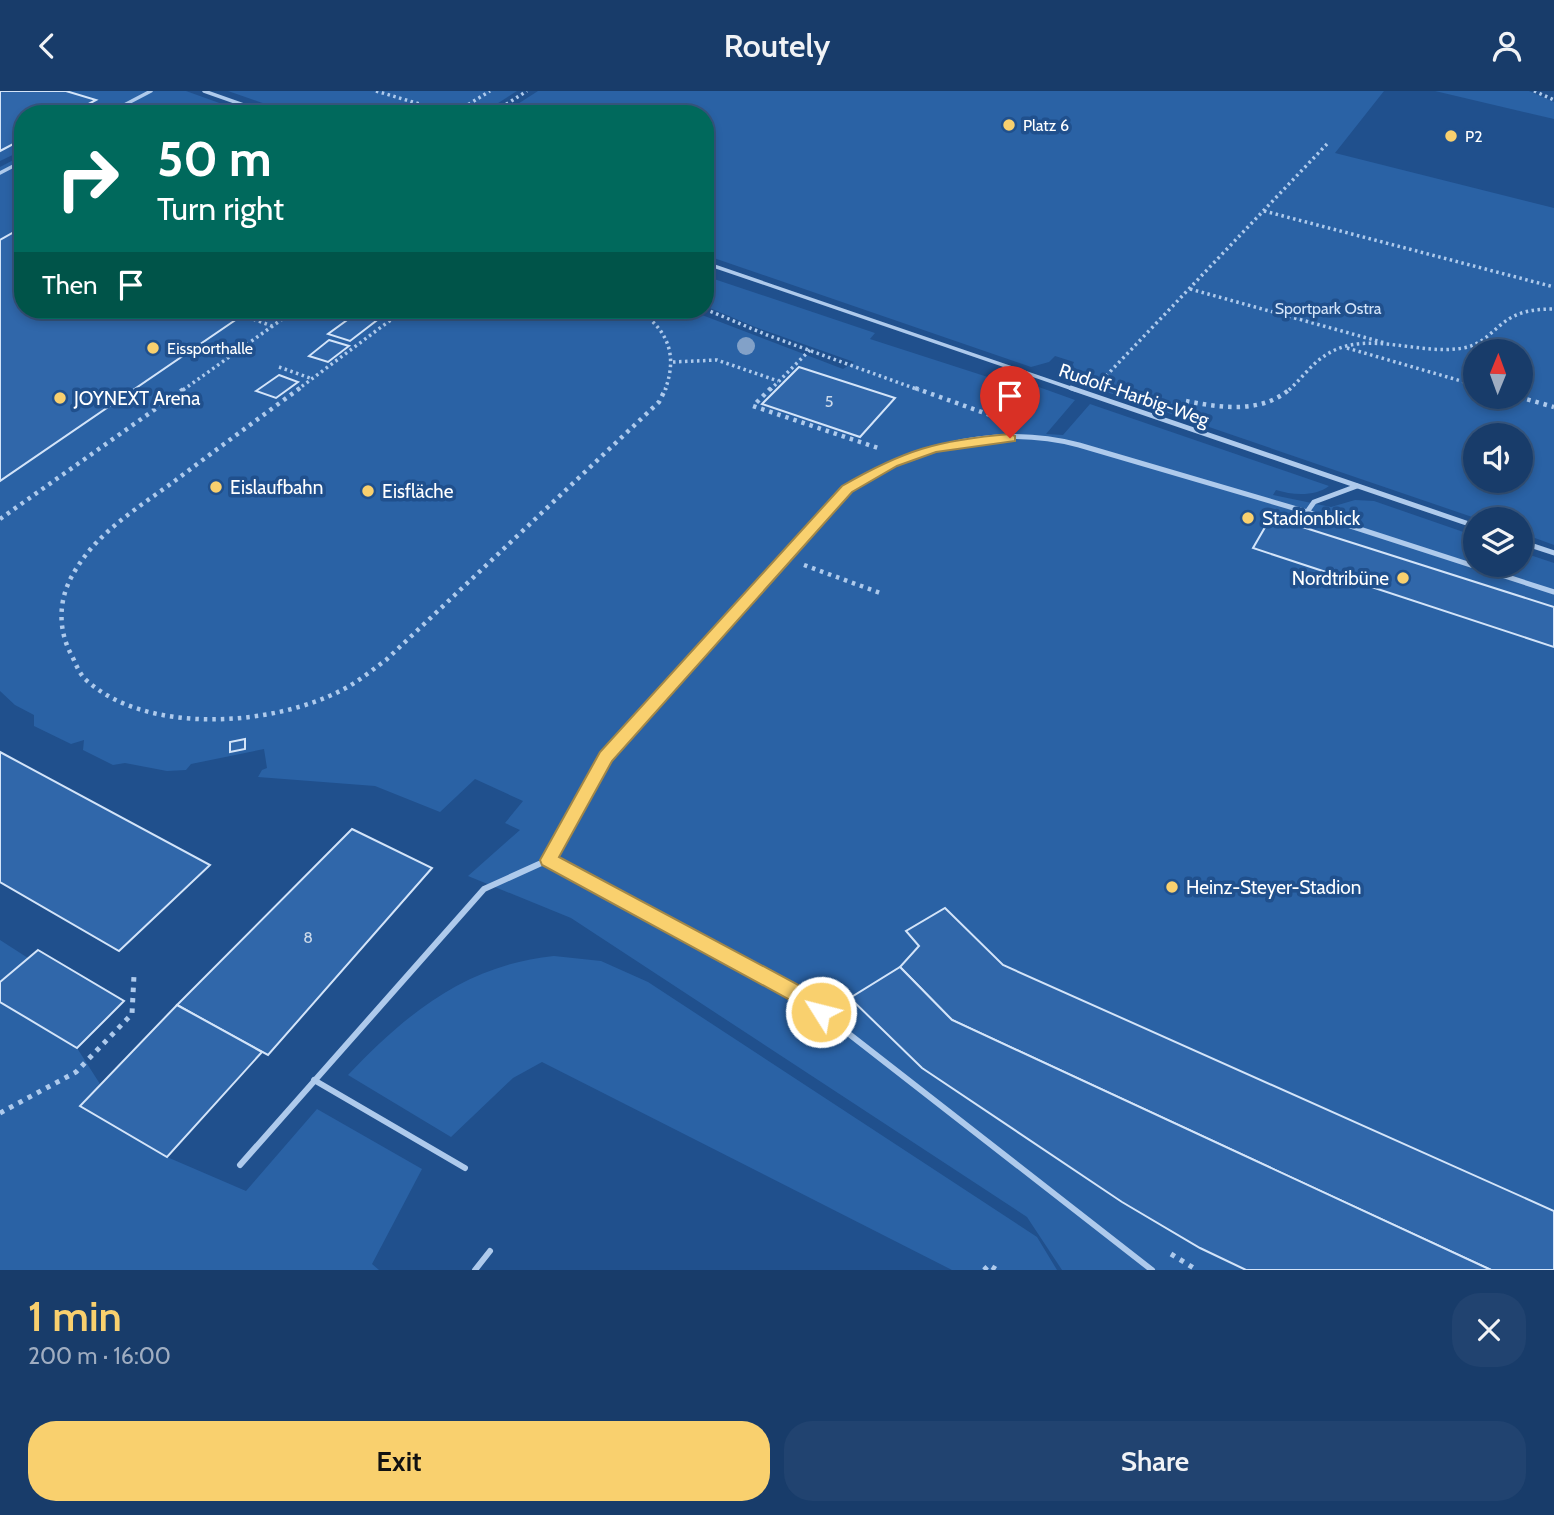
<!DOCTYPE html>
<html lang="en">
<head>
<meta charset="utf-8">
<style>
	body { margin:0; font-family:Cabin,sans-serif; background:#214370; color:#f1f3f6; height:100vh; display:flex; flex-direction:column; font-size:26px; white-space:nowrap }
	* { box-sizing:border-box; margin:0 }
	p { font-size:23px; color:#9fadc1 }
	.icon { flex:none; width:38px; height:38px; fill:none; stroke:currentColor; stroke-width:2; stroke-linecap:round; stroke-linejoin:round }
	.map { position:relative; height:1179px; overflow:hidden }
	.panel { display:flex; flex-direction:column; background:#183c6a; flex:1 }
	.panel>* { flex:none }
	.guide { position:absolute; left:14px; top:14px; width:700px; height:214px; border-radius:28px; box-shadow:0 4px 10px #0003,0 0 0 2px #36567e; background:#00695c; color:#fff; overflow:hidden }
	.needle { width:46px; rotate:1deg }
	.controls { position:absolute; left:1463px; top:248px; display:grid; gap:14px }
	.controls a { display:grid; place-items:center; width:70px; height:70px; border-radius:50%; background:#183c6a; box-shadow:0 4px 10px #0003,0 0 0 2px #36567e; font-size:35px }
	.pin { position:absolute; display:grid; place-items:center; width:60px; height:60px; color:#fff; margin:-72px -30px; border-radius:50% 50% 50% 0; rotate:-45deg; box-shadow:0 0 7px #0007 }
	.pin .icon { rotate:45deg }
	.me { position:absolute; width:77px; margin:-38px; rotate:306deg; stroke-linejoin:round; filter:drop-shadow(0 0 5px #0008) }
	.turn { display:flex; align-items:center; gap:24px; height:147px; padding:0 28px; font-size:32px }
	.turn .icon { width:91px; height:91px; stroke-width:2.5 }
	.turn b { display:block; font-size:49px; line-height:60px }
	.then { display:flex; align-items:center; height:66px; padding:0 28px; background:#0003; gap:14px; font-size:26px }
	.round { display:grid; place-items:center; flex:none; width:74px; height:74px; border-radius:28px; background:#214370 }
	.summary { display:flex; align-items:center; justify-content:space-between; height:119px; padding:0 28px }
	h1 { font-size:42px; font-weight:600; line-height:52px; color:#f9d06e }
	.button { display:flex; gap:14px; margin-top:auto; padding:14px 28px }
	.button a { flex:1; height:80px; border-radius:28px; background:#f9d06e; color:#111; font-size:28px; font-weight:600; line-height:80px; text-align:center }
	.button a+a { background:#214370; color:#f1f3f6 }
	header { display:flex; justify-content:space-between; align-items:center; height:91px; padding:0 28px; background:#183c6a; font-size:32px; font-weight:600 }
	.map>svg:first-child { display:block }
</style>
</head>
<body>
<header><svg class="icon" aria-label="back" viewBox="0 0 24 24"><path d="M15 5l-7 7 7 7"/></svg>Routely<svg class="icon" aria-label="person" viewBox="0 0 24 24"><circle cx="12" cy="8" r="4"/><path d="M4 21q1-7 8-7t8 7"/></svg></header>
<div class="map">
<svg width="1554" height="1179" viewBox="0 0 1554 1179">
	<rect width="100%" height="100%" fill="#20508d"/>
	<g fill="#2a62a5" fill-rule="evenodd">
		<polygon points="0,0 186,0 250,23 102,23 115,15 112,14 95,23 23,23 23,59 0,70"/>
		<polygon points="228,0 517,0 481,23 294,23"/>
		<path d="M538 0H1384L1335 62 1554 117V454L1521 442V429H1481L1083 293 1072 287 1069 281 1074 271 1055 265 1049 271 1031 276 705 164V23H502ZM1475 261H1521V306H1475ZM1475 345H1521V390H1475Z"/>
		<polygon points="1435,0 1529,0 1554,11 1554,28"/>
		<path d="M23 64V219H689L843 278 854 271 755 236 705 215V185L875 242 870 248 1031 300 1036 295 1075 309 1046 343 1063 344 1090 313 1329 395C1315 406 1292 404 1276 399L1273 404 1331 416 1355 409 1374 410 1475 445V474H1521V461L1554 472V1179H1062L1027 1126 571 827 468 785 520 739 505 732 523 710 475 688 440 721 375 695 258 686 262 679 267 677 264 658 191 673 186 679 167 680 125 672 113 674 83 659 84 649 71 653 34 635V624L15 614 0 600V76Z"/>
		<polygon points="0,849 28,867 0,891"/>
		<path d="M554 865 601 870 648 891 1037 1146 1057 1179H952L542 971 513 987 451 1046 348 984C407 922 466 874 554 865Z"/>
		<polygon points="0,911 77,957 100,993 80,1015 167,1066 246,1100 317,1018 422,1078 372,1173 379,1179 0,1179"/>
	</g>
	<g fill="#3067aa" stroke="#d3e4f9" stroke-width="2">
		<polygon points="0,0 66,0 96,9 70,23 23,23 23,48 0,60"/>
		<polygon points="23,136 23,219 250,219 0,390 0,149"/>
		<polygon points="361,219 385,223 350,250 328,243"/>
		<polygon points="329,249 349,255 328,271 309,265"/>
		<polygon points="799,276 895,307 860,346 762,313"/>
		<polygon points="279,284 298,291 276,307 256,300"/>
		<polygon points="1271,426 1554,516 1554,556 1253,457"/>
		<polygon points="245,648 245,658 230,661 230,651"/>
		<polygon points="0,661 210,774 119,860 0,791"/>
		<polygon points="352,738 432,777 268,964 177,914"/>
		<polygon points="945,817 1003,874 1554,1120 1554,1179 1491,1179 952,929 900,876 919,855 906,840"/>
		<polygon points="38,859 124,910 77,957 0,911 0,891"/>
		<polygon points="900,876 952,929 1491,1179 1246,1179 1200,1157 1122,1111 922,977 850,907"/>
		<polygon points="177,914 262,961 167,1066 80,1015"/>
	</g>
	<g fill="none" stroke-linecap="round" stroke-linejoin="round">
		<g stroke="#aecaec" stroke-width="3.5" stroke-dasharray="2.5 3.5" stroke-linecap="butt">
			<polyline points="376,0 453,23"/>
			<polyline points="1534,0 1554,9"/>
			<polyline points="453,23 490,0"/>
			<polyline points="491,23 527,0"/>
			<polyline points="1264,120 1554,196"/>
			<polyline points="1190,198 1385,252"/>
			<polyline points="705,218 767,244 919,299"/>
			<path d="M639 219C668 240 678 264 665 299"/>
			<polyline points="242,224 272,235"/>
			<polyline points="1347,257 1475,294"/>
			<polyline points="673,271 717,269 778,290"/>
			<polyline points="279,276 310,287"/>
			<polyline points="1106,285 1327,53"/>
			<polyline points="183,299 295,219"/>
			<polyline points="297,299 404,219"/>
			<polyline points="770,299 810,259"/>
			<path d="M1289 299C1302 287 1313 271 1329 262 1369 239 1420 265 1463 257 1481 254 1489 243 1503 232 1518 220 1535 218 1554 218"/>
		</g>
		<g stroke="#aecaec" stroke-width="4.5" stroke-dasharray="3.5 5" stroke-linecap="butt">
			<path d="M300 297C258 328 217 358 176 389 138 417 95 442 72 485 58 510 58 540 72 565 76 573 79 582 85 588 146 645 273 635 342 599 358 591 372 579 386 569L659 311 666 297"/>
			<polyline points="771,297 753,315 878,357"/>
			<polyline points="915,297 990,324"/>
			<polyline points="1519,306 1554,316"/>
			<path d="M1186 310C1222 317 1262 323 1291 297"/>
			<polyline points="0,428 185,297"/>
			<polyline points="804,474 883,503"/>
		</g>
		<g stroke="#aecaec" stroke-width="5" stroke-dasharray="4.5 6" stroke-linecap="butt">
			<polyline points="0,1022 76,981 132,923 134,884"/>
			<polyline points="1171,1163 1197,1179"/>
			<polyline points="984,1179 989,1174 997,1179"/>
		</g>
		<g stroke="#aecaec" stroke-width="3.5">
			<polyline points="204,0 269,23"/>
			<polyline points="107,23 151,0"/>
			<polyline points="0,82 23,70"/>
			<polyline points="705,172 1076,299"/>
		</g>
		<g stroke="#aecaec" stroke-width="5">
			<polyline points="1071,297 1475,435"/>
			<polyline points="1307,421 1554,501"/>
			<polyline points="1521,451 1554,462"/>
			<path d="M596 683 606 665 828 416C897 357 990 331 1079 354L1307 421 1314 411 1357 395"/>
		</g>
		<g stroke="#aecaec" stroke-width="6">
			<polyline points="548,769 799,904 1152,1179"/>
			<polyline points="314,989 465,1077"/>
			<polyline points="240,1074 484,798 548,769 597,682"/>
			<polyline points="475,1179 490,1160"/>
		</g>
	</g>
	<circle fill="#82a1c8" cx="746" cy="255" r="9"/>
	<path fill="#f9d06e" stroke="#a28748" stroke-width="2" d="M1010 343 1015 345V350L936 361 897 375 852 401 612 670 559 766 806 898 828 915 831 921 828 927C814 932 803 918 792 910L542 774 540 769 600 661 842 395C904 359 938 349 1010 343Z"/>
	<g fill="#f9d06e" stroke="#20508d" stroke-width="2.5">
		<circle cx="1009" cy="34" r="7"/>
		<circle cx="1451" cy="45" r="7"/>
		<circle cx="153" cy="257" r="7"/>
		<circle cx="60" cy="307" r="7"/>
		<circle cx="216" cy="396" r="7"/>
		<circle cx="368" cy="400" r="7"/>
		<circle cx="1248" cy="427" r="7"/>
		<circle cx="1403" cy="487" r="7"/>
		<circle cx="1172" cy="796" r="7"/>
	</g>
	<g text-anchor="middle" dominant-baseline="central" stroke-width="7" stroke-linejoin="round" paint-order="stroke">
		<g font-size="16" fill="#fff" stroke="#20508d" text-anchor="start">
			<text x="1023" y="34">Platz 6</text>
			<text x="1465" y="45">P2</text>
			<text x="167" y="257">Eissporthalle</text>
		</g>
		<g font-size="16" fill="#d3e4f9" stroke="#20508d">
			<text x="1328" y="217">Sportpark Ostra</text>
		</g>
		<g font-size="16" fill="#cbd9ea">
			<text x="829" y="310">5</text>
			<text x="308" y="846">8</text>
		</g>
		<g font-size="19" fill="#fff" stroke="#20508d">
			<text transform="translate(1134 304) rotate(19)">Rudolf-Harbig-Weg</text>
		</g>
		<g font-size="19" fill="#fff" stroke="#20508d" text-anchor="start">
			<text x="74" y="307">JOYNEXT Arena</text>
			<text x="230" y="396">Eislaufbahn</text>
			<text x="382" y="400">Eisfläche</text>
			<text x="1262" y="427">Stadionblick</text>
			<text x="1389" y="487" text-anchor="end">Nordtribüne</text>
			<text x="1186" y="796">Heinz-Steyer-Stadion</text>
		</g>
	</g>
</svg>
<div class="controls">
<a><svg class="needle" viewBox="-14 -14 28 28"><path d="M0-13l5 13h-10z" fill="#e53935"/><path d="M0 13l5-13h-10z" fill="#9fadc1"/></svg></a>
<a><svg class="icon" aria-label="sound" viewBox="0 0 24 24"><path d="M4 9h4l5-4v14l-5-4H4zM17 9q2 3 0 6"/></svg></a>
<a><svg class="icon" aria-label="layers" viewBox="0 0 24 24"><path d="M12 4l9 5-9 5-9-5zM3 14l9 5 9-5"/></svg></a>
</div>
<div class="pin" style="left:1010px;top:347px;background:#d93025"><svg class="icon" aria-label="arrive" viewBox="0 0 24 24"><path d="M6 21V4h12l-3 4 3 4H6"/></svg></div>
<svg class="me" style="left:821px;top:921px" viewBox="-20 -20 40 40"><circle r="17" fill="#f9d06e" stroke="#fff" stroke-width="3"/><path d="M0-11L8 9 0 5-8 9z" fill="#fff"/></svg>
<div class="guide">
<div class="turn"><svg class="icon" aria-label="right" viewBox="0 0 24 24"><path d="M7 20v-9h11M14 6l5 5-5 5"/></svg><div><b>50 m</b>Turn right</div></div>
<div class="then">Then<svg class="icon" aria-label="arrive" viewBox="0 0 24 24"><path d="M6 21V4h12l-3 4 3 4H6"/></svg></div>
</div>
</div>
<section class="panel">
<div class="summary"><div><h1>1 min</h1><p>200 m · 16:00</p></div><a class="round"><svg class="icon" aria-label="close" viewBox="0 0 24 24"><path d="M6 6l12 12M18 6L6 18"/></svg></a></div>
<div class="button"><a>Exit</a><a>Share</a></div>
</section>
</body>
</html>
